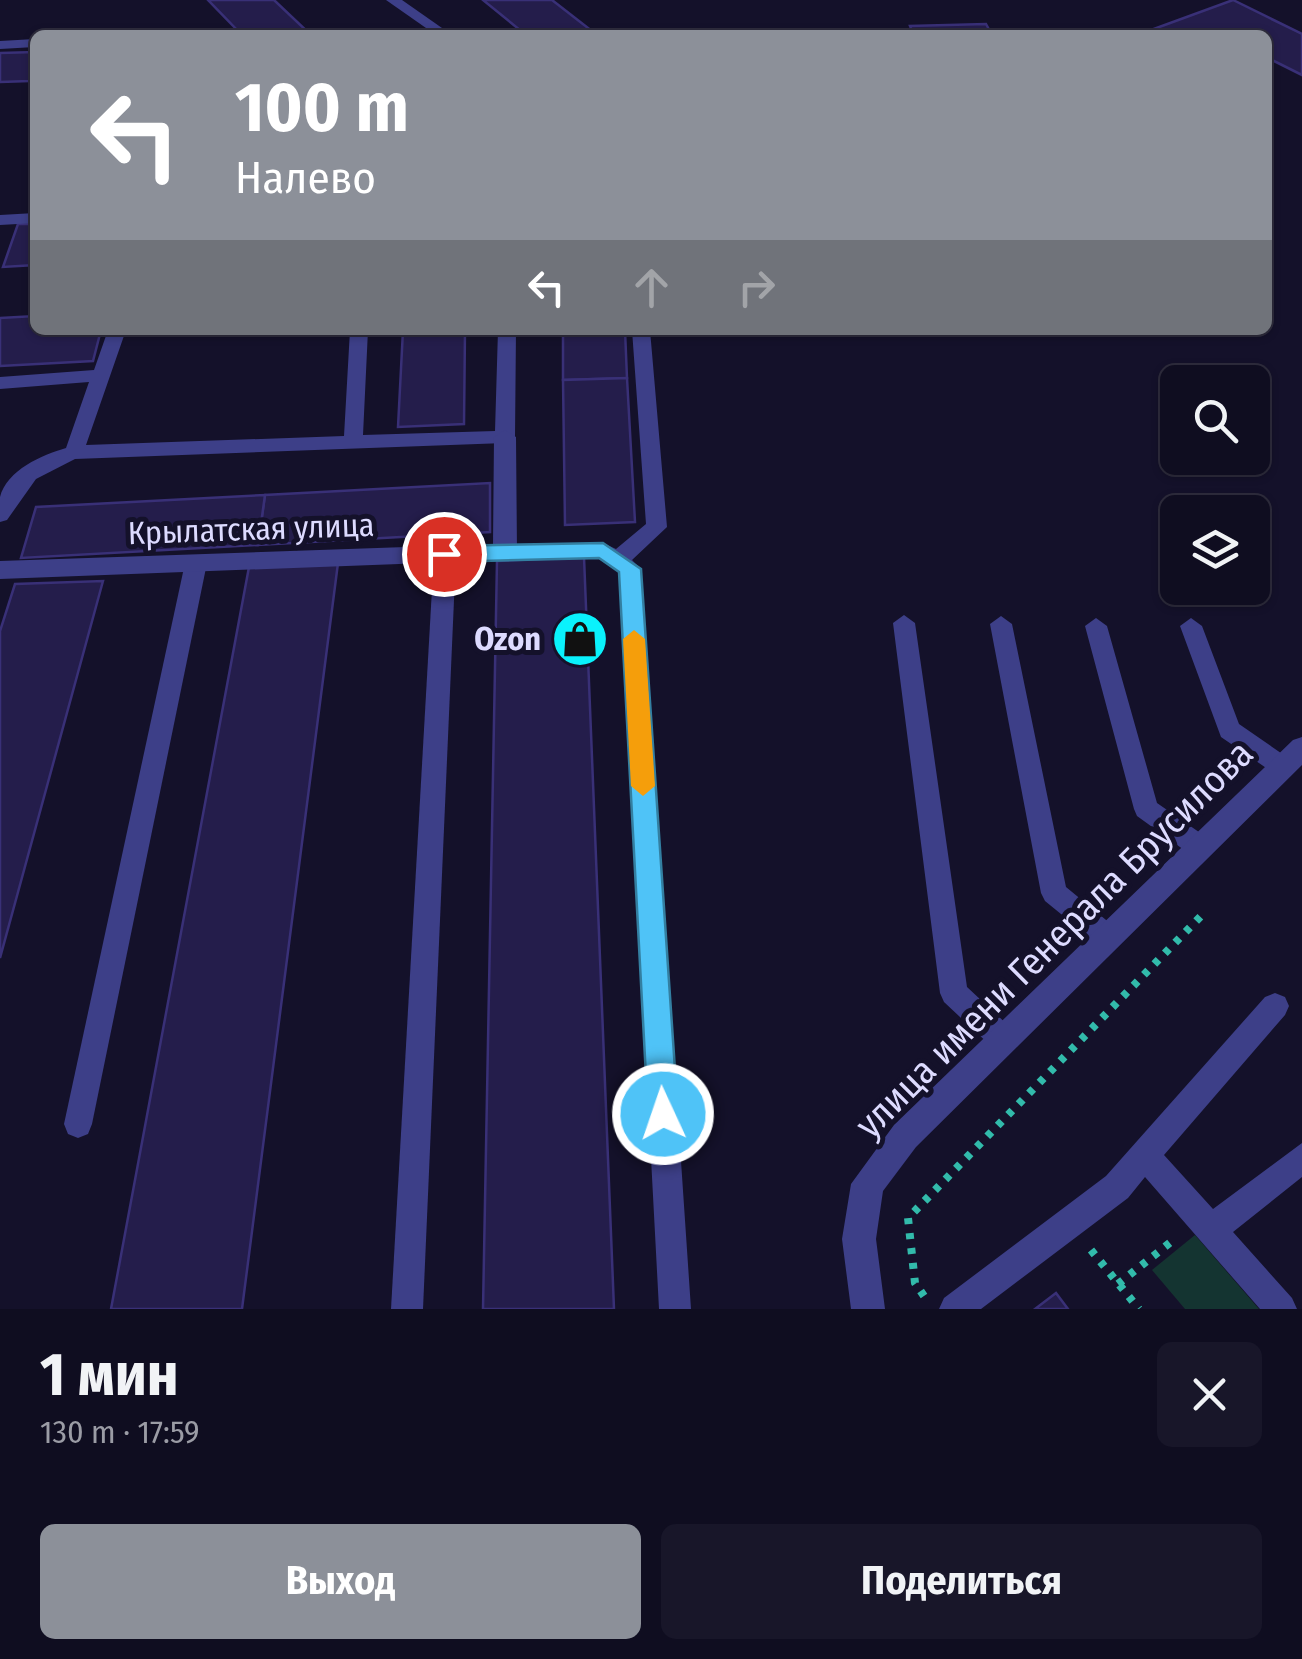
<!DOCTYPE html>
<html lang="ru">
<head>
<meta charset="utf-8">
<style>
	body { margin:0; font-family:"Fira Sans Condensed",sans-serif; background:#181629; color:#f1f3f6; height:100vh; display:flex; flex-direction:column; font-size:38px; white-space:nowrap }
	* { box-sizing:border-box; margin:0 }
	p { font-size:32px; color:#9b9ca5 }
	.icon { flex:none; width:55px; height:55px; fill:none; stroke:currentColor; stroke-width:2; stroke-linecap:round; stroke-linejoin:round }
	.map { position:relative; height:1309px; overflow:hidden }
	.details { display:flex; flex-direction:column; background:#0f0d20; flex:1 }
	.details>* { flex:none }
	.banner { position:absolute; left:30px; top:30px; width:1242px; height:305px; border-radius:15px; box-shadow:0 2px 8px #0004,0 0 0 2px #2f2d3e; background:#8c9099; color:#fff; overflow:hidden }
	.controls { position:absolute; left:1160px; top:365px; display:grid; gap:20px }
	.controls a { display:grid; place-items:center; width:110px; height:110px; border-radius:15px; background:#0f0d20; box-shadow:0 2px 8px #0004,0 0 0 2px #2f2d3e; font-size:50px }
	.pin { position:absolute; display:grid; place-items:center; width:85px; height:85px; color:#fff; margin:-42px; border:5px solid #fff; border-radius:50%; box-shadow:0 2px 10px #0007 }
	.me { position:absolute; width:110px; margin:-55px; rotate:357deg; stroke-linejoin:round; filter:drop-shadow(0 0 8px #0008) }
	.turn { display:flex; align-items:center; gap:35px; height:210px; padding:0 40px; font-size:45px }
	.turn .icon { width:130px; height:130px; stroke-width:2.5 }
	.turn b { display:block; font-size:70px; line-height:85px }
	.lanes { display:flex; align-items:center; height:95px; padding:0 40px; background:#0003; justify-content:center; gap:50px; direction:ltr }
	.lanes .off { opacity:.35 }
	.round { display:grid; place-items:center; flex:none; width:105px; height:105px; border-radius:15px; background:#181629 }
	.head { display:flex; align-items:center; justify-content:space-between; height:170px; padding:0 40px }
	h1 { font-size:60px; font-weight:700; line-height:75px }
	.cta { display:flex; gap:20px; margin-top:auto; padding:20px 40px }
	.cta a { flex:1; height:115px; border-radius:15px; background:#8c9099; color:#fff; font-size:40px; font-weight:700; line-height:115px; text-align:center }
	.cta a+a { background:#181629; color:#f1f3f6 }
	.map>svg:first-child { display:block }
</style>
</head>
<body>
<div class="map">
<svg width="1302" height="1309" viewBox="0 0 1302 1309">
	<rect width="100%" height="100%" fill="#14112a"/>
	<polygon fill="#143431" points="1195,1235 1259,1309 1185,1309 1152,1270"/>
	<g fill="#241d4b" stroke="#393077" stroke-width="2.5">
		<polygon points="208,0 274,0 311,35 242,35"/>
		<polygon points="483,0 552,0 597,35 526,35"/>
		<polygon points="1233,0 1302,34 1302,75 1268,58 1268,35 1161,35 1151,30"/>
		<polygon points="986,24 992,35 814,35 912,31 910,26"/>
		<polygon points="35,52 29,81 0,82 0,53"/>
		<polygon points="18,224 35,224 35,265 3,267"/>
		<polygon points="35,316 35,330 101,330 93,361 0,366 0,318"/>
		<polygon points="403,330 465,330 464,424 398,427"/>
		<polygon points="563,330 625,330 627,378 563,380"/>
		<polygon points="627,378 635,522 565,525 563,380"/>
		<polygon points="490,483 490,532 258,545 265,495"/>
		<polygon points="265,495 258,545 21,558 36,507"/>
		<polygon points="584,557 614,1309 483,1309 497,561"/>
		<polygon points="338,563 242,1309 111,1309 249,567"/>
		<polygon points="103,581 0,958 0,631 15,584"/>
		<polygon points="1056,1293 1068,1309 1035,1309"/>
	</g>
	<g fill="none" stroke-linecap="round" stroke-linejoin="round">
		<g stroke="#32bbab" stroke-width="8" stroke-dasharray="6 9" stroke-linecap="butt">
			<polyline points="1091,1250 1139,1309"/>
			<polyline points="1118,1284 1176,1238"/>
			<polyline points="924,1296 915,1283 908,1218 1202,915"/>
		</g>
		<g fill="#3d3f88" fill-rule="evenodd">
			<polygon points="386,0 402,0 452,35 436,35"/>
			<polygon points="35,39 35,47 0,49 0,41"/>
			<polygon points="35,213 35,223 0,225 0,215"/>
			<path d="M108 330H126L86 445 344 436 350 330H368L363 435 495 431 498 330H516L515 437 505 443 75 459 36 479 7 520 0 522C0 515 0 504 0 497 7 470 42 455 66 448L89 382 0 389V377L94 370Z"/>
			<polygon points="632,330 650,330 667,527 632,560 641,569 691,1309 659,1309 620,573 599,559 505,560 494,552 505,544 603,543 616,549 646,524"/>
			<polygon points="445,546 456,554 423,1309 391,1309 434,554"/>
			<polygon points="196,555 207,563 92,1124 88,1134 78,1138 68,1134 64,1124 185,563"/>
			<polygon points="904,615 915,623 967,987 1012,1029 1016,1038 1012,1047 1002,1051 992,1047 944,1002 940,993 893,623"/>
			<polygon points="1001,616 1012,624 1066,887 1117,929 1121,937 1117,945 1108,949 1099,945 1045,901 1041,893 990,624"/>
			<polygon points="1096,618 1107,626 1157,803 1209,839 1213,847 1209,855 1200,858 1191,855 1137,816 1134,809 1085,626"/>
			<polygon points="1191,618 1202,626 1239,724 1291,760 1295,767 1291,774 1283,777 1275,774 1221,737 1180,626"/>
			<polygon points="1275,993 1285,997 1289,1006 1285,1015 1164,1155 1213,1209 1302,1143 1302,1177 1233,1232 1292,1298 1297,1309 1260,1309 1145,1177 1128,1198 981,1309 939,1309 944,1298 1106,1176 1265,997"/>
		</g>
		<g fill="#3d3f88" fill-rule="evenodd">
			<polygon points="505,430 516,437 517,552 505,560 0,579 0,561 493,544 494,437"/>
			<polygon points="1302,737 1302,765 916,1147 883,1191 876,1239 885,1309 851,1309 842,1239 851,1184 894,1125 1293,740"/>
		</g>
	</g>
	<polygon fill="#4fc3f7" stroke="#337fa1" stroke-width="2.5" points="603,543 641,569 678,1114 673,1124 663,1128 653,1124 648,1114 619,572 599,558 444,562 434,554 444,546"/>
	<polygon fill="#f59e0b" points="634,630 645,639 655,786 643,796 631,786 623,639"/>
	<defs>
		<g id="shop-disc" transform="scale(2.875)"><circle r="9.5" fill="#0af2fc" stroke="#14112a"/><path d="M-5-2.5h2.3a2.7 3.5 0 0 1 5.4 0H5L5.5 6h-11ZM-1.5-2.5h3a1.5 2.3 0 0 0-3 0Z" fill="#111"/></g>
	</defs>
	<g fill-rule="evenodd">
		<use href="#shop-disc" x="580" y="639"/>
	</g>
	<g text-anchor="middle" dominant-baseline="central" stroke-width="10" stroke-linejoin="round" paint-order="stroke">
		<g font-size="32" fill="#dddbff" stroke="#14112a">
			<text transform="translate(251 529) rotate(-2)">Крылатская улица</text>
		</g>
		<g font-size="32" font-weight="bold" fill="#dddbff" stroke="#14112a" text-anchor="end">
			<text x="541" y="639">Ozon</text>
		</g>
		<g font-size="38" fill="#dddbff" stroke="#14112a">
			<text transform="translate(1054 939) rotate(-45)">улица имени Генерала Брусилова</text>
		</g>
	</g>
</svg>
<div class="controls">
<a><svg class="icon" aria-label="search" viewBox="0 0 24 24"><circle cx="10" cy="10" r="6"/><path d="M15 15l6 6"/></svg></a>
<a><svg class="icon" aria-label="layers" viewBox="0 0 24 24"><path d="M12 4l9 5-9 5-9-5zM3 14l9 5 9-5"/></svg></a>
</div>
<div class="pin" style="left:444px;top:554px;background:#d93025"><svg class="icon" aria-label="arrive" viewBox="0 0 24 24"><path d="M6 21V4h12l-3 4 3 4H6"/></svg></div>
<svg class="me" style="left:663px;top:1114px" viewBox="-20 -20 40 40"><circle r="17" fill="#4fc3f7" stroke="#fff" stroke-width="3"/><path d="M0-11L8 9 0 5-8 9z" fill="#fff"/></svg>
<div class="banner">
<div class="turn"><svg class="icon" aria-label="left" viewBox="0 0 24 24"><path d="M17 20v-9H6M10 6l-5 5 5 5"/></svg><div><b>100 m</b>Налево</div></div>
<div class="lanes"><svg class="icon" aria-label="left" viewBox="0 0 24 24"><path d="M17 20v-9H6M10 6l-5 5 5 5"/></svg><svg class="icon off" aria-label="ahead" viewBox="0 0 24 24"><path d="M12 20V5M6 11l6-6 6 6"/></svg><svg class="icon off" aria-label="right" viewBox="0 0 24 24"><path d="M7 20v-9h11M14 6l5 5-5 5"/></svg></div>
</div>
</div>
<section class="details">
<div class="head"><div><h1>1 мин</h1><p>130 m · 17:59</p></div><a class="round"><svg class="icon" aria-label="close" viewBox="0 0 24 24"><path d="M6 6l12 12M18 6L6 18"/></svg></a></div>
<div class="cta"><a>Выход</a><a>Поделиться</a></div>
</section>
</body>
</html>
